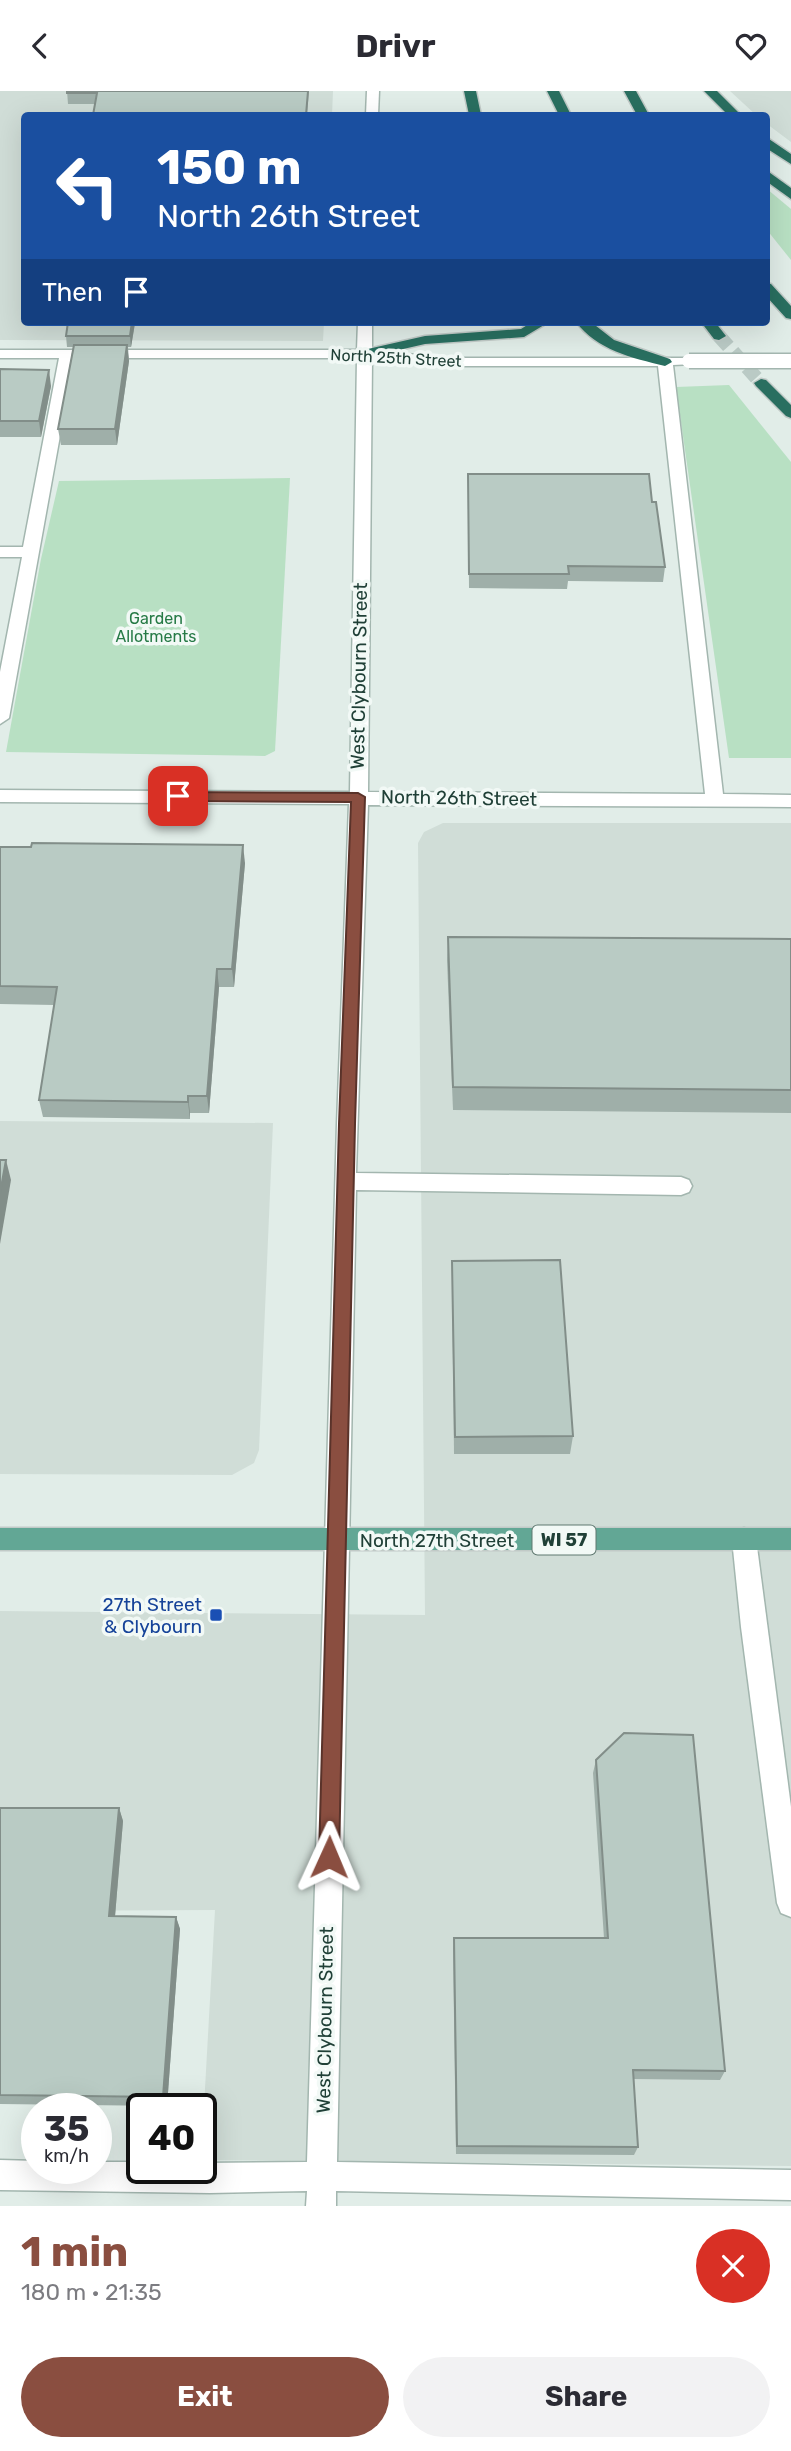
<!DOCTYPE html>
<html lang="en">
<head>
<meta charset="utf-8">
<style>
	body { margin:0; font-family:Rubik,sans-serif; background:#f2f2f3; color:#2b2b33; height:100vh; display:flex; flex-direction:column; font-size:26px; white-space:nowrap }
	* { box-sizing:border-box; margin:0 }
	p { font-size:23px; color:#7c7c81 }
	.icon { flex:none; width:38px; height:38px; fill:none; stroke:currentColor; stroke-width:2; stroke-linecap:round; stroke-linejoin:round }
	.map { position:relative; height:2115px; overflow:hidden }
	.drawer { display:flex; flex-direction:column; background:#fff; flex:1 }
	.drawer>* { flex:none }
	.guide { position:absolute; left:21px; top:21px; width:749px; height:214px; border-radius:7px; box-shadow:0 7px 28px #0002; background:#1a4fa0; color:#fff; overflow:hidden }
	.speed { position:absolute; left:21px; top:2002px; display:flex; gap:14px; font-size:35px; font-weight:700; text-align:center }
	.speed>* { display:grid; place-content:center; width:91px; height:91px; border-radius:50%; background:#fff; box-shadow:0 7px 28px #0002; line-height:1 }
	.speed small { font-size:18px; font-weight:400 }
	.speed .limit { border:4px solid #111; border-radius:10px; background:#fff; color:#111 }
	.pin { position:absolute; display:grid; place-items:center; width:60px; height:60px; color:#fff; margin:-30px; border-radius:14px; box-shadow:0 4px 10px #0006 }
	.me { position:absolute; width:77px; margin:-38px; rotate:1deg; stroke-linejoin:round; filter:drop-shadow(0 0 5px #0008) }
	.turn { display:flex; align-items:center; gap:24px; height:147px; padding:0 21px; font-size:32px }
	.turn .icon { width:91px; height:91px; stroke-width:2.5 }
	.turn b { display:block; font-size:49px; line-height:60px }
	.then { display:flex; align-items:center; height:66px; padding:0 21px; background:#0003; gap:14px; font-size:26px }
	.round { display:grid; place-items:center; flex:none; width:74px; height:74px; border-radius:37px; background:#f2f2f3 }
	.overview { display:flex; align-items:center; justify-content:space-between; height:119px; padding:0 21px }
	h1 { font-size:42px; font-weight:700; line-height:52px; color:#8a4e40 }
	.cta { display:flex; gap:14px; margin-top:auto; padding:14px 21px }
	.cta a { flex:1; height:80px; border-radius:42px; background:#8a4e40; color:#fff; font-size:28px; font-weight:700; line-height:80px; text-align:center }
	.cta a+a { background:#f2f2f3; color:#2b2b33 }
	header { display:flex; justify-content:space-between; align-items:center; height:91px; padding:0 21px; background:#fff; font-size:32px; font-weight:700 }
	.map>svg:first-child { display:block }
</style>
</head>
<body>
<header><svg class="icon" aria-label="back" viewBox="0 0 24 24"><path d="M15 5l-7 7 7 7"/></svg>Drivr<svg class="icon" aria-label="heart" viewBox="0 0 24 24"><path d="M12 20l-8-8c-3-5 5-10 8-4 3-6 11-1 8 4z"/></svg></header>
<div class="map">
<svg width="791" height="2115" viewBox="0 0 791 2115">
	<rect width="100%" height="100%" fill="#e1ede8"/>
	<g fill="#d0ddd7">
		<polygon points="0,0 333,0 332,24 24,24 24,231 324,231 323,250 0,249"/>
		<polygon points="730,0 791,0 791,51 767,33 766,24 756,24"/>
		<polygon points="443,732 791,732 791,2075 201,2069 215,1819 0,1820 0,1520 425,1524 418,752 424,741"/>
		<polygon points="0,1030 273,1032 259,1359 254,1372 232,1384 0,1383"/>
	</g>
	<g fill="#b8e0c3">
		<polygon points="767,98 791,118 791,169 767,139"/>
		<polygon points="729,294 791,371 791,667 729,667 676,296"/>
		<polygon points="290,387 275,660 265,665 6,661 41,468 59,390"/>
	</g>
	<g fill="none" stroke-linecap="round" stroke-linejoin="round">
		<polyline stroke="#bacac5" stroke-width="14" stroke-dasharray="14 7" stroke-linecap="butt" points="719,245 761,292"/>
		<g stroke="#a3b6af" stroke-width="3">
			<g id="minor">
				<polygon points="367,0 379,0 378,24 366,24"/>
				<path d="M358 231H372V259L443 267H694L696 270 694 273 673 274 723 703 791 704V716L368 714 356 1082 681 1086 689 1089 692 1095 689 1101 681 1104 356 1099 337 2071 791 2079V2109L336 2100V2115H306L307 2100 210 2102 0 2099V2069L37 2070V2077H96V2071H142V2077H201V2072L307 2071 337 1033 349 713 0 711V699L350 701 357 267H74L9 627 0 633V581L22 466H0V456H23L59 267H0V259H357ZM372 268 443 275H658L705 703 368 701Z"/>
				<polygon points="744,1437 753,1440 756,1448 791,1716 791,1826 781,1822 777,1812 741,1536 732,1448 735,1440"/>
			</g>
		</g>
		<g stroke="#c1cac7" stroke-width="3">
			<rect id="major" x="0" y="1437" width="791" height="22"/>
		</g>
		<g stroke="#c1cac7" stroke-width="3">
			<g id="highway">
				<polygon points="464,0 476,0 481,24 469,24"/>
				<polygon points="547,0 559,0 571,24 559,24"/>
				<polygon points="624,0 636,0 649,24 637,24"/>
				<polygon points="704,0 717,0 741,24 728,24"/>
				<polygon points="766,46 791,63 791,73 766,57"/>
				<polygon points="766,79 791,97 791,108 766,90"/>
				<polygon points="766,192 771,193 791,215 791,228 786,227 766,205"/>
				<polygon points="532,231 549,231 524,246 425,253 364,267 357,263 359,260 425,245 521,238"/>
				<path d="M576 231H591L614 249 670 268 672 271 665 275C632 267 597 259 576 231Z"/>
				<polygon points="701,231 715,231 726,245 719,249 714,248"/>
				<polygon points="761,288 766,289 791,314 791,327 786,325 756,295 754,292"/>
			</g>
		</g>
		<use href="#minor" fill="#fff" fill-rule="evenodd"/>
		<use href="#major" fill="#62a795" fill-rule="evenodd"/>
		<use href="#highway" fill="#296f60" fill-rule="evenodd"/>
		<g stroke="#a3b6af" stroke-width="17" stroke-linecap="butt">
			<polyline id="minor-bridge" points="689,270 791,270"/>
		</g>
		<use href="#minor-bridge" stroke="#fff" stroke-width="14"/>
	</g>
	<g fill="#9fafa9">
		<polygon points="67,0 309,0 307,24 95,13 68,13"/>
		<polygon points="68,231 293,231 293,233 135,232 131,256 128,256 129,270 117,354 61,354 58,338 73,256 67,256 66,245"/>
		<polygon points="0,278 51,295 41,346 0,346"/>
		<polygon points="468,383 652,411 665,476 663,491 568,490 567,498 469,497"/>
		<polygon points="0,756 245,772 234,896 219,896 209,1022 190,1022 190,1028 43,1026 39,1009 54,914 0,913"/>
		<polygon points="448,846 791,848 791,1022 453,1019 447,869"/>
		<polygon points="452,1170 573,1345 570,1363 454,1363 452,1189"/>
		<polygon points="596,1669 725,1980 720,1989 633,1988 638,2056 634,2064 456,2063 453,1858 454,1847 604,1847 593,1682"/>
		<polygon points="0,1717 119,1717 123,1730 115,1825 176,1826 180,1838 167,2015 0,2013"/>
	</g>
	<g fill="#828e89">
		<polygon points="132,231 135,231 135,232 131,256 130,245"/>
		<polygon points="127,254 129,270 117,354 115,338"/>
		<polygon points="49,279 51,295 41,346 39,330"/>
		<polygon points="243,754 245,772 234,896 232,878"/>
		<polygon points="217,878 219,896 209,1022 207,1005"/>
		<polygon points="188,1005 190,1022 190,1028 188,1011"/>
		<polygon points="6,1069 11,1089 0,1153 0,1102"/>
		<polygon points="119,1717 123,1730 114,1837 109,1825"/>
		<polygon points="176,1826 180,1838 167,2015 163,2006"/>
	</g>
	<g fill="#b9cbc4" stroke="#828e89" stroke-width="2">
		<polygon points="67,0 308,0 306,24 93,24 97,2 67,2"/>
		<polygon points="68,231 132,231 130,245 66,245"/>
		<polygon points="74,254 127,254 115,338 58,338"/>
		<polygon points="0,278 49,279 39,330 0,330"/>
		<polygon points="468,383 649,383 652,411 656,411 665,476 568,475 569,483 469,483"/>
		<polygon points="32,752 243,754 232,878 217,878 207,1005 188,1005 188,1011 39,1009 57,896 0,895 0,756 31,756"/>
		<polygon points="448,846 791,848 791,999 453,996"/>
		<polygon points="0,1069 6,1069 0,1102"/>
		<polygon points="560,1169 573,1345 455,1346 452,1170"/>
		<polygon points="624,1642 693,1644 725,1980 633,1979 638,2056 457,2055 454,1847 608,1847 596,1669"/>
		<polygon points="0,1717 119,1717 109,1825 176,1826 163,2006 0,2004"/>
	</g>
	<polygon fill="#8a4e40" stroke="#5a332a" stroke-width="2" points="178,701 358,702 365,706 355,1033 339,1766 337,1774 329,1777 322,1774 319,1766 339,1033 351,711 178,710 171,705"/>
	<rect fill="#1a4fb4" stroke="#f2f9f6" stroke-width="2.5" x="209" y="1517" width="14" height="14" rx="3.5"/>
	<g text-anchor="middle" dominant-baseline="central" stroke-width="7" stroke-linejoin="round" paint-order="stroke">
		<g font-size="16" fill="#204037" stroke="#f2f9f6">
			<text transform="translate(396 267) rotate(3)">North 25th Street</text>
		</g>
		<g font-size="16" fill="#267a46" stroke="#f2f9f6">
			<text x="156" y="527">Garden<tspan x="156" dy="18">Allotments</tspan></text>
		</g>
		<rect fill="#f2f9f6" stroke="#5f7870" stroke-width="2" x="532.5" y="1434.5" width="63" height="29" rx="5"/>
		<g font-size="18" font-weight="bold" fill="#204037">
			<text x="564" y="1449">WI 57</text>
		</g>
		<g font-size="19" fill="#204037" stroke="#f2f9f6">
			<text transform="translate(359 585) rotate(-89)">West Clybourn Street</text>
			<text transform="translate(459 707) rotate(1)">North 26th Street</text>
			<text x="437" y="1449">North 27th Street</text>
			<text transform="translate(325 1929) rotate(-89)">West Clybourn Street</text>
		</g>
		<g font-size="19" fill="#164399" stroke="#f2f9f6" text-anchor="end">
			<text x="202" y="1513">27th Street<tspan x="202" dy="22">&amp; Clybourn</tspan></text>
		</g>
	</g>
</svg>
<div class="speed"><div>35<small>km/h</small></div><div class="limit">40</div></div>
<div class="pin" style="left:178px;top:705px;background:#d93025"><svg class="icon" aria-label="arrive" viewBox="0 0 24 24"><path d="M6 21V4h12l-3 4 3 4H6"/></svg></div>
<svg class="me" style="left:329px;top:1766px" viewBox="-20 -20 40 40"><path d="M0-17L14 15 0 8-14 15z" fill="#8a4e40" stroke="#fff" stroke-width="4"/></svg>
<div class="guide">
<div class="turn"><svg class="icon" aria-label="left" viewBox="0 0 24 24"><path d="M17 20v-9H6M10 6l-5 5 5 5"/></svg><div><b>150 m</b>North 26th Street</div></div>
<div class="then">Then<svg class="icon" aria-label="arrive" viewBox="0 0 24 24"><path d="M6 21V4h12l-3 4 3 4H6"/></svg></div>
</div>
</div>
<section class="drawer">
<div class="overview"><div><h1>1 min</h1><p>180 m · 21:35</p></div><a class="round" style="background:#d93025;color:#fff"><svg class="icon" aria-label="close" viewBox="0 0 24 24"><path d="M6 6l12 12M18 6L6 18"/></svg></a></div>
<div class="cta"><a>Exit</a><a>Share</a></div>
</section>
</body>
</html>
